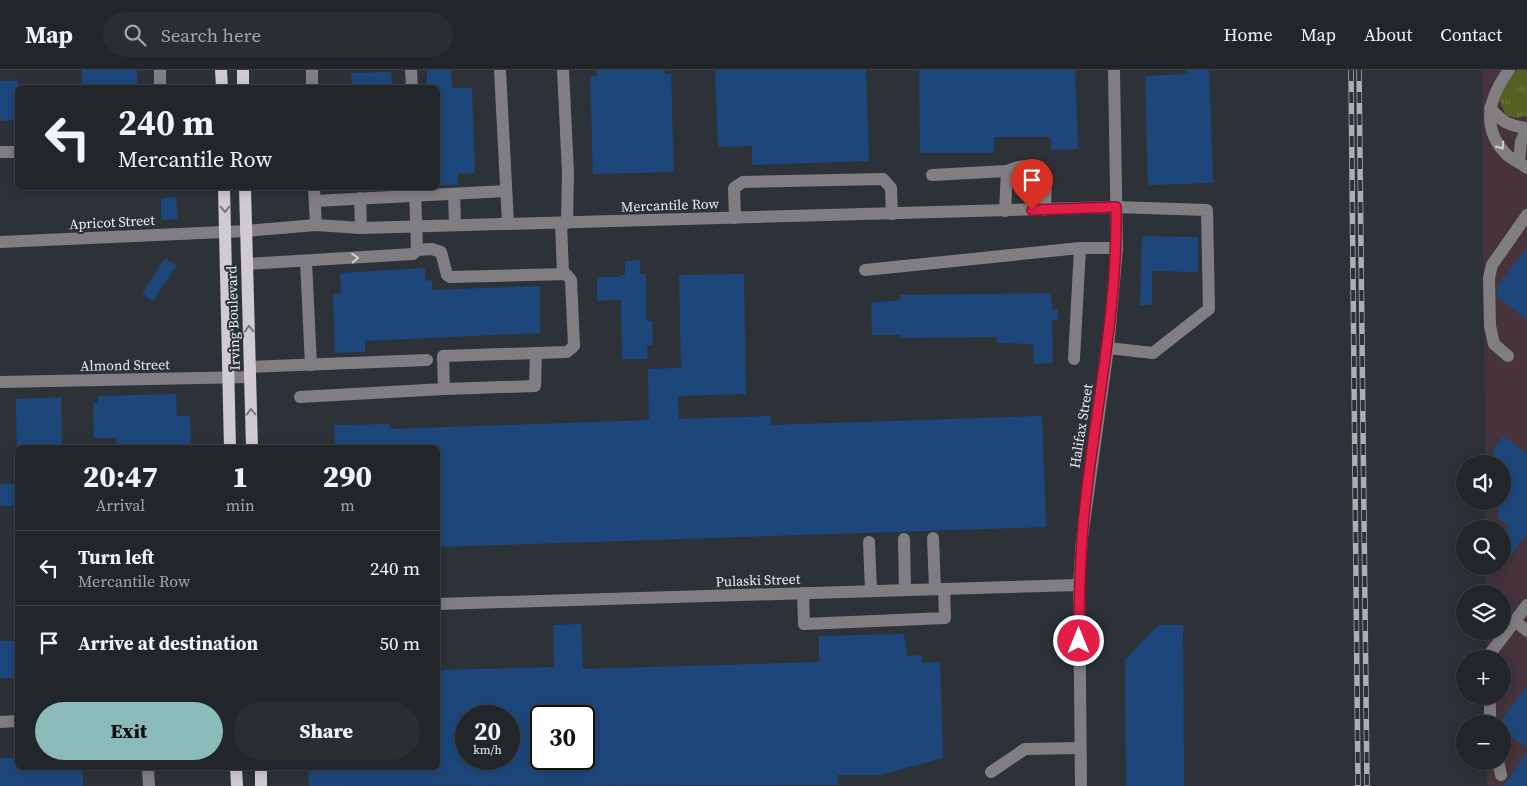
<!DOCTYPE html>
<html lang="en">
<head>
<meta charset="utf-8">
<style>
	body { margin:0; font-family:"Source Serif 4",serif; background:#2a2e33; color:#f1f3f6; height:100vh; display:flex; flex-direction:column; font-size:19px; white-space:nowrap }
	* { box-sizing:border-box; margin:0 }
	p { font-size:16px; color:#a2a5a9 }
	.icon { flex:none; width:28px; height:28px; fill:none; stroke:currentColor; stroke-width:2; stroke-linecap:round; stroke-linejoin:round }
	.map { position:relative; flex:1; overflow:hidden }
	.drawer { position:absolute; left:15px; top:375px; width:425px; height:325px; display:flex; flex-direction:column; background:#22262b; border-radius:8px; box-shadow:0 2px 12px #0003,0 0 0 1px #3f4347 }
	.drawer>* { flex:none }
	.top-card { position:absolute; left:15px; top:15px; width:425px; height:105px; border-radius:8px; box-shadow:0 2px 12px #0003,0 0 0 1px #3f4347; background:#22262b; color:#f1f3f6; overflow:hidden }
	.buttons { position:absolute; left:1456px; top:385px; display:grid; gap:10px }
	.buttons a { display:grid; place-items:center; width:55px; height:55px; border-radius:50%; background:#22262b; box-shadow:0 2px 12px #0003,0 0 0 1px #3f4347; font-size:25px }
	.speed { position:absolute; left:455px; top:635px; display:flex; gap:10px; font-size:25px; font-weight:700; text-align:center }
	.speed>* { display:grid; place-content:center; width:65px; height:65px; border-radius:50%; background:#22262b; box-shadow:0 2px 12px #0003,0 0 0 1px #3f4347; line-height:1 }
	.speed small { font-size:12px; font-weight:400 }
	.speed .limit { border:2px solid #111; border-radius:8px; background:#fff; color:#111 }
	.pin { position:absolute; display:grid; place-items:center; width:42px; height:42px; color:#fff; margin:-51px -21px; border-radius:50% 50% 50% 0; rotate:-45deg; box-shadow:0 0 5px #0007 }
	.pin .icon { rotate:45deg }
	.me { position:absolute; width:55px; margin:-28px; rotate:0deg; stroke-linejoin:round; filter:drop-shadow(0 0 4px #0008) }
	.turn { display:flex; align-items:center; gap:18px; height:105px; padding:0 20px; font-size:22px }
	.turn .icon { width:65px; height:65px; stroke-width:2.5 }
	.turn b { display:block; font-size:35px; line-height:42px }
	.eta { display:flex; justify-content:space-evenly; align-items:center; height:85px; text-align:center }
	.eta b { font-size:30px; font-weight:800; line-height:35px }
	.action { display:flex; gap:10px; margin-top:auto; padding:10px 20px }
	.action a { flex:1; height:58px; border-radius:30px; background:#8bbbb9; color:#111; font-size:20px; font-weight:800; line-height:58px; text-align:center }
	.action a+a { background:#2a2e33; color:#f1f3f6 }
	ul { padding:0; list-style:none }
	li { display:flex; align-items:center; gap:15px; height:75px; padding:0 20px; border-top:1px solid #3f4347 }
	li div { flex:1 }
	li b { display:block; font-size:19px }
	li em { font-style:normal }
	header { display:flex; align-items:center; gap:30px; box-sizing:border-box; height:70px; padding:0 25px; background:#22262b; border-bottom:1px solid #3f4347 }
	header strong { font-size:24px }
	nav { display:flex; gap:28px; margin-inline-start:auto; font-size:18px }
	.search { width:350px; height:45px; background:#2a2e33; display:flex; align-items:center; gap:12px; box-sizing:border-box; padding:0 18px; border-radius:28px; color:#a2a5a9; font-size:19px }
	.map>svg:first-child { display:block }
</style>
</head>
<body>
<header>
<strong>Map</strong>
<div class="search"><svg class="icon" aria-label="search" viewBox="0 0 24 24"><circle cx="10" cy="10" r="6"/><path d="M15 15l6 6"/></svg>Search here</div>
<nav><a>Home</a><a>Map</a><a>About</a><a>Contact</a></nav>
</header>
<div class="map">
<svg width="1527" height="716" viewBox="0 0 1527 716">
	<defs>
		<pattern id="grass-tufts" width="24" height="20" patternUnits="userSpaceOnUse" patternTransform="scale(1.25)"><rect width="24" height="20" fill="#556022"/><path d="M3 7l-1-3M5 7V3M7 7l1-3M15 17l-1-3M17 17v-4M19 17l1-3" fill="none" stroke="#6e7743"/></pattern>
	</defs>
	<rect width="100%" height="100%" fill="#2d3239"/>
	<polygon fill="#46333c" points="1482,0 1527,0 1527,716 1487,716 1487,691 1502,691 1502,654 1487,654 1487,626 1502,626 1502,589 1487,589 1486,561 1502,561 1502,524 1486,524 1486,496 1502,496 1502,459 1486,459 1485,431 1502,431 1502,394 1485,394"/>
	<polygon fill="url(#grass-tufts)" points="1517,0 1527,0 1527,46 1515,48 1506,45 1499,30 1502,20"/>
	<g fill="#1d477b" fill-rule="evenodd">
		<rect x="82" y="0" width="55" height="18"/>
		<polygon points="427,0 451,0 452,18 472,18 475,103 458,104 458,115 438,115 438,18 427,18"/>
		<polygon points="596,0 665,0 665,4 671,3 674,102 593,104 590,6 597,6"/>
		<polygon points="715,0 866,0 869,91 752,95 752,76 718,77"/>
		<polygon points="919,0 1075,0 1078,79 1051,80 1051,67 994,67 994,83 920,83"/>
		<polygon points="1186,0 1209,0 1213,113 1148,115 1145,6 1187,4"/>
		<polygon points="391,2 392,18 352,18 351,3"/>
		<polygon points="0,11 18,11 18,50 0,51"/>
		<polygon points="176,127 178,149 161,150 161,128"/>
		<polygon points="1142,166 1198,167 1198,202 1152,201 1152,235 1140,235"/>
		<polygon points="1527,177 1527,250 1498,228 1497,217"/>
		<polygon points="165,188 176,196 153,231 142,224"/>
		<polygon points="640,190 640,204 646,204 646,251 652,251 653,275 647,275 647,289 622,289 621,230 597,231 597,207 620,207 620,205 625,205 625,191"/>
		<polygon points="425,198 425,211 432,210 432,220 540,216 540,263 365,271 365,282 335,283 333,224 341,223 340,203"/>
		<polygon points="744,204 746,324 678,326 679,349 770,346 771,355 1042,346 1046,457 438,477 438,378 335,378 334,355 390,354 390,359 649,350 648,299 681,298 679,205"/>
		<polygon points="1051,223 1052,240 1058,240 1058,250 1052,250 1053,293 1034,294 1033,274 997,273 997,267 901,268 901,265 872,265 871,233 900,230 900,225"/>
		<polygon points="176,324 177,346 190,346 191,378 117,378 116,368 94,368 93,333 98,333 98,326"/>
		<polygon points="61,327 62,377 17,378 16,329"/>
		<polygon points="1503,366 1527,384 1527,463 1512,485 1502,478 1502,465 1509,456 1497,447 1498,440 1509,424 1502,420 1502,394 1494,394 1493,380"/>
		<polygon points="18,413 18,435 0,436 0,414"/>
		<path d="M581 554 583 599 819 592V566L904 564 907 586 922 585V593L940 592 943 688 880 705H837L838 715 309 716 308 698H438V600L554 597 553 555ZM466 646H509V689H466ZM541 646H584V689H541Z"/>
		<polygon points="1158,555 1183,555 1184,716 1126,716 1125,590"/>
		<rect x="0" y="571" width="18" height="37"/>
		<polygon points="1527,616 1527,678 1502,660 1502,649"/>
		<polygon points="1527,682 1527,716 1503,716 1507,711"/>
		<polygon points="0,688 18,688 18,698 83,698 83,716 0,716"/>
	</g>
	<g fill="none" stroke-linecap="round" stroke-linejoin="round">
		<g stroke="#817e81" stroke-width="12">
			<polyline points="160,0 160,18"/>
			<polyline points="312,0 312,18"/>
			<polyline points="411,0 412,18"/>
			<polyline points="500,0 508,154"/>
			<polyline points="563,0 568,103 567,153"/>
			<path d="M1509 0C1489 27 1480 58 1507 85 1513 90 1521 93 1527 98"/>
			<path d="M1490 38C1502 52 1509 56 1527 58"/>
			<polyline points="0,82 18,82"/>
			<polyline points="1519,91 1521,72 1527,58"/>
			<polyline points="932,105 1007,101"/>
			<polyline points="314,118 316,155"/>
			<polyline points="415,118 417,180"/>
			<polyline points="454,124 455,155"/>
			<polyline points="360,128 361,158"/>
			<polyline points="315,131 506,121"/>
			<path d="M1005 141 1007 101C1018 95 1028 95 1040 97L1046 107 1045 140"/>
			<polyline points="735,148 734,118 743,112 883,109 891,118 892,144"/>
			<polyline points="561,153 563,204"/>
			<polyline points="0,172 246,161 316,155 361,158 1116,137 1207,140 1209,239 1153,283 1108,278"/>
			<polyline points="306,191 311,295"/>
			<polyline points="247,194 413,184 417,180 432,179 441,182 447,205 450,207 566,204 571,210 574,276 567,282 443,286 444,319 300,327"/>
			<polyline points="865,200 1080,178 1117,178"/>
			<polyline points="1508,286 1494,274 1490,256 1489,208 1492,195 1527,145"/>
			<polyline points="1074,289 1080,178"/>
			<polyline points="250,297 427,290"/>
			<polyline points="0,312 250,307"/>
			<polyline points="444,319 535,316 536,283"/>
			<polyline points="933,468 935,519"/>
			<polyline points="904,469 905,520"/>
			<polyline points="869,472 871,521"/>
			<polyline points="803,523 804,554 945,548 944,519"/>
			<polyline points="438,534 1079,515"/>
			<polyline points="1515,551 1527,561"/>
			<polyline points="1486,589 1527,535"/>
			<polyline points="0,652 18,651"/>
			<polyline points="1490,654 1490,626"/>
			<polyline points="1498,691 1501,705"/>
			<polyline points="148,698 149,716"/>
			<polyline points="991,702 1025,679 1080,678"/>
			<polyline points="1081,716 1079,515 1082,468 1108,278 1117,178 1114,0"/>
		</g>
		<g stroke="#d0cad1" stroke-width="12">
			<polyline points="221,0 222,18"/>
			<polyline points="243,0 243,18"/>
			<polyline points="224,118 230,378"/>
			<polyline points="245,118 252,378"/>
			<polyline points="236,698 237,716"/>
			<polyline points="261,698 261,716"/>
		</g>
		<g stroke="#abafb4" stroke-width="5.5">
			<g id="rail">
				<polyline points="1351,0 1358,716"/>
				<polyline points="1359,0 1367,716"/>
			</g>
		</g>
		<use href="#rail" stroke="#2d3239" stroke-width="4" stroke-dasharray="11" stroke-linecap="butt"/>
	</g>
	<defs><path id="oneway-chevron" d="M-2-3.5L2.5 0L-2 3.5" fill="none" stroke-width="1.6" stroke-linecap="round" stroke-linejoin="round" transform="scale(1.25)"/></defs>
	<g stroke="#d0d1d6">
		<use href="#oneway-chevron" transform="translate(1501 76) rotate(55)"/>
		<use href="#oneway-chevron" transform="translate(355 188) rotate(-4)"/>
	</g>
	<g stroke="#76767d">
		<use href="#oneway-chevron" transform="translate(225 139) rotate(89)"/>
		<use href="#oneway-chevron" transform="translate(249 259) rotate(-92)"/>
		<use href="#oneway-chevron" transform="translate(251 342) rotate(-92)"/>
	</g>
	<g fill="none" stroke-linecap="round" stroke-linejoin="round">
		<g stroke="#92132f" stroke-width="12">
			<path id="route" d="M1032 140 1116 137C1118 236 1097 330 1086 427 1080 475 1079 523 1079 571"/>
		</g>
		<use href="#route" stroke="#e11d48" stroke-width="9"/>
	</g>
	<g text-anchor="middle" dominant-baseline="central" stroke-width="4" stroke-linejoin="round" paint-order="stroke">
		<g font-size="14" fill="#eaedf2" stroke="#2d3239">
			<text transform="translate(670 135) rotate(-2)">Mercantile Row</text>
			<text transform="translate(112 152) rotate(-3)">Apricot Street</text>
			<text transform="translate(233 248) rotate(-92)">Irving Boulevard</text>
			<text transform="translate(125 295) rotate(-1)">Almond Street</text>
			<text transform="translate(1081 356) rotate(-81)">Halifax Street</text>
			<text transform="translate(758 510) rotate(-2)">Pulaski Street</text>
		</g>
	</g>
</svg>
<div class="buttons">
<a><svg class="icon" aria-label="sound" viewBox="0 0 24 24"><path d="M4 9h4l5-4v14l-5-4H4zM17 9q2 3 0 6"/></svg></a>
<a><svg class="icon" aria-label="search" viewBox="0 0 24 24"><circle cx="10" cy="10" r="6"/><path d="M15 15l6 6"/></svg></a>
<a><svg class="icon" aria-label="layers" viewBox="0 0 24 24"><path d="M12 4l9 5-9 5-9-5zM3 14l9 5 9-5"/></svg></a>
<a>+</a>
<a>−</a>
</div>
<div class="speed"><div>20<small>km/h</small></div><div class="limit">30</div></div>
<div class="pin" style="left:1032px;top:140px;background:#d93025"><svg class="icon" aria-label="arrive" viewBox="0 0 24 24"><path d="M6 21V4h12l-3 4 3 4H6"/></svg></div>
<svg class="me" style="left:1079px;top:571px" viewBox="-20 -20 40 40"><circle r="17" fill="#e11d48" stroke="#fff" stroke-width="3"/><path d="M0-11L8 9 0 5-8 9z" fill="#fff"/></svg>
<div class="top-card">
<div class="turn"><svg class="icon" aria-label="left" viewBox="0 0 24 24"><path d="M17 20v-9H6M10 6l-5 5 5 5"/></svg><div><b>240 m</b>Mercantile Row</div></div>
</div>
<section class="drawer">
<div class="eta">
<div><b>20:47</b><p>Arrival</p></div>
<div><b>1</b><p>min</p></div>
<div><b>290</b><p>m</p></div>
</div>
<ul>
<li><svg class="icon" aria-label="left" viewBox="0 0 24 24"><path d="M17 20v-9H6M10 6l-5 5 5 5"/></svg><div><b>Turn left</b><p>Mercantile Row</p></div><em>240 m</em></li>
<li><svg class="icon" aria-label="arrive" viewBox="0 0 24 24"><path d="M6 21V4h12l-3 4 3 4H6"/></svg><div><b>Arrive at destination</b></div><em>50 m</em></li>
</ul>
<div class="action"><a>Exit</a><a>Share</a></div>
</section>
</div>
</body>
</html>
